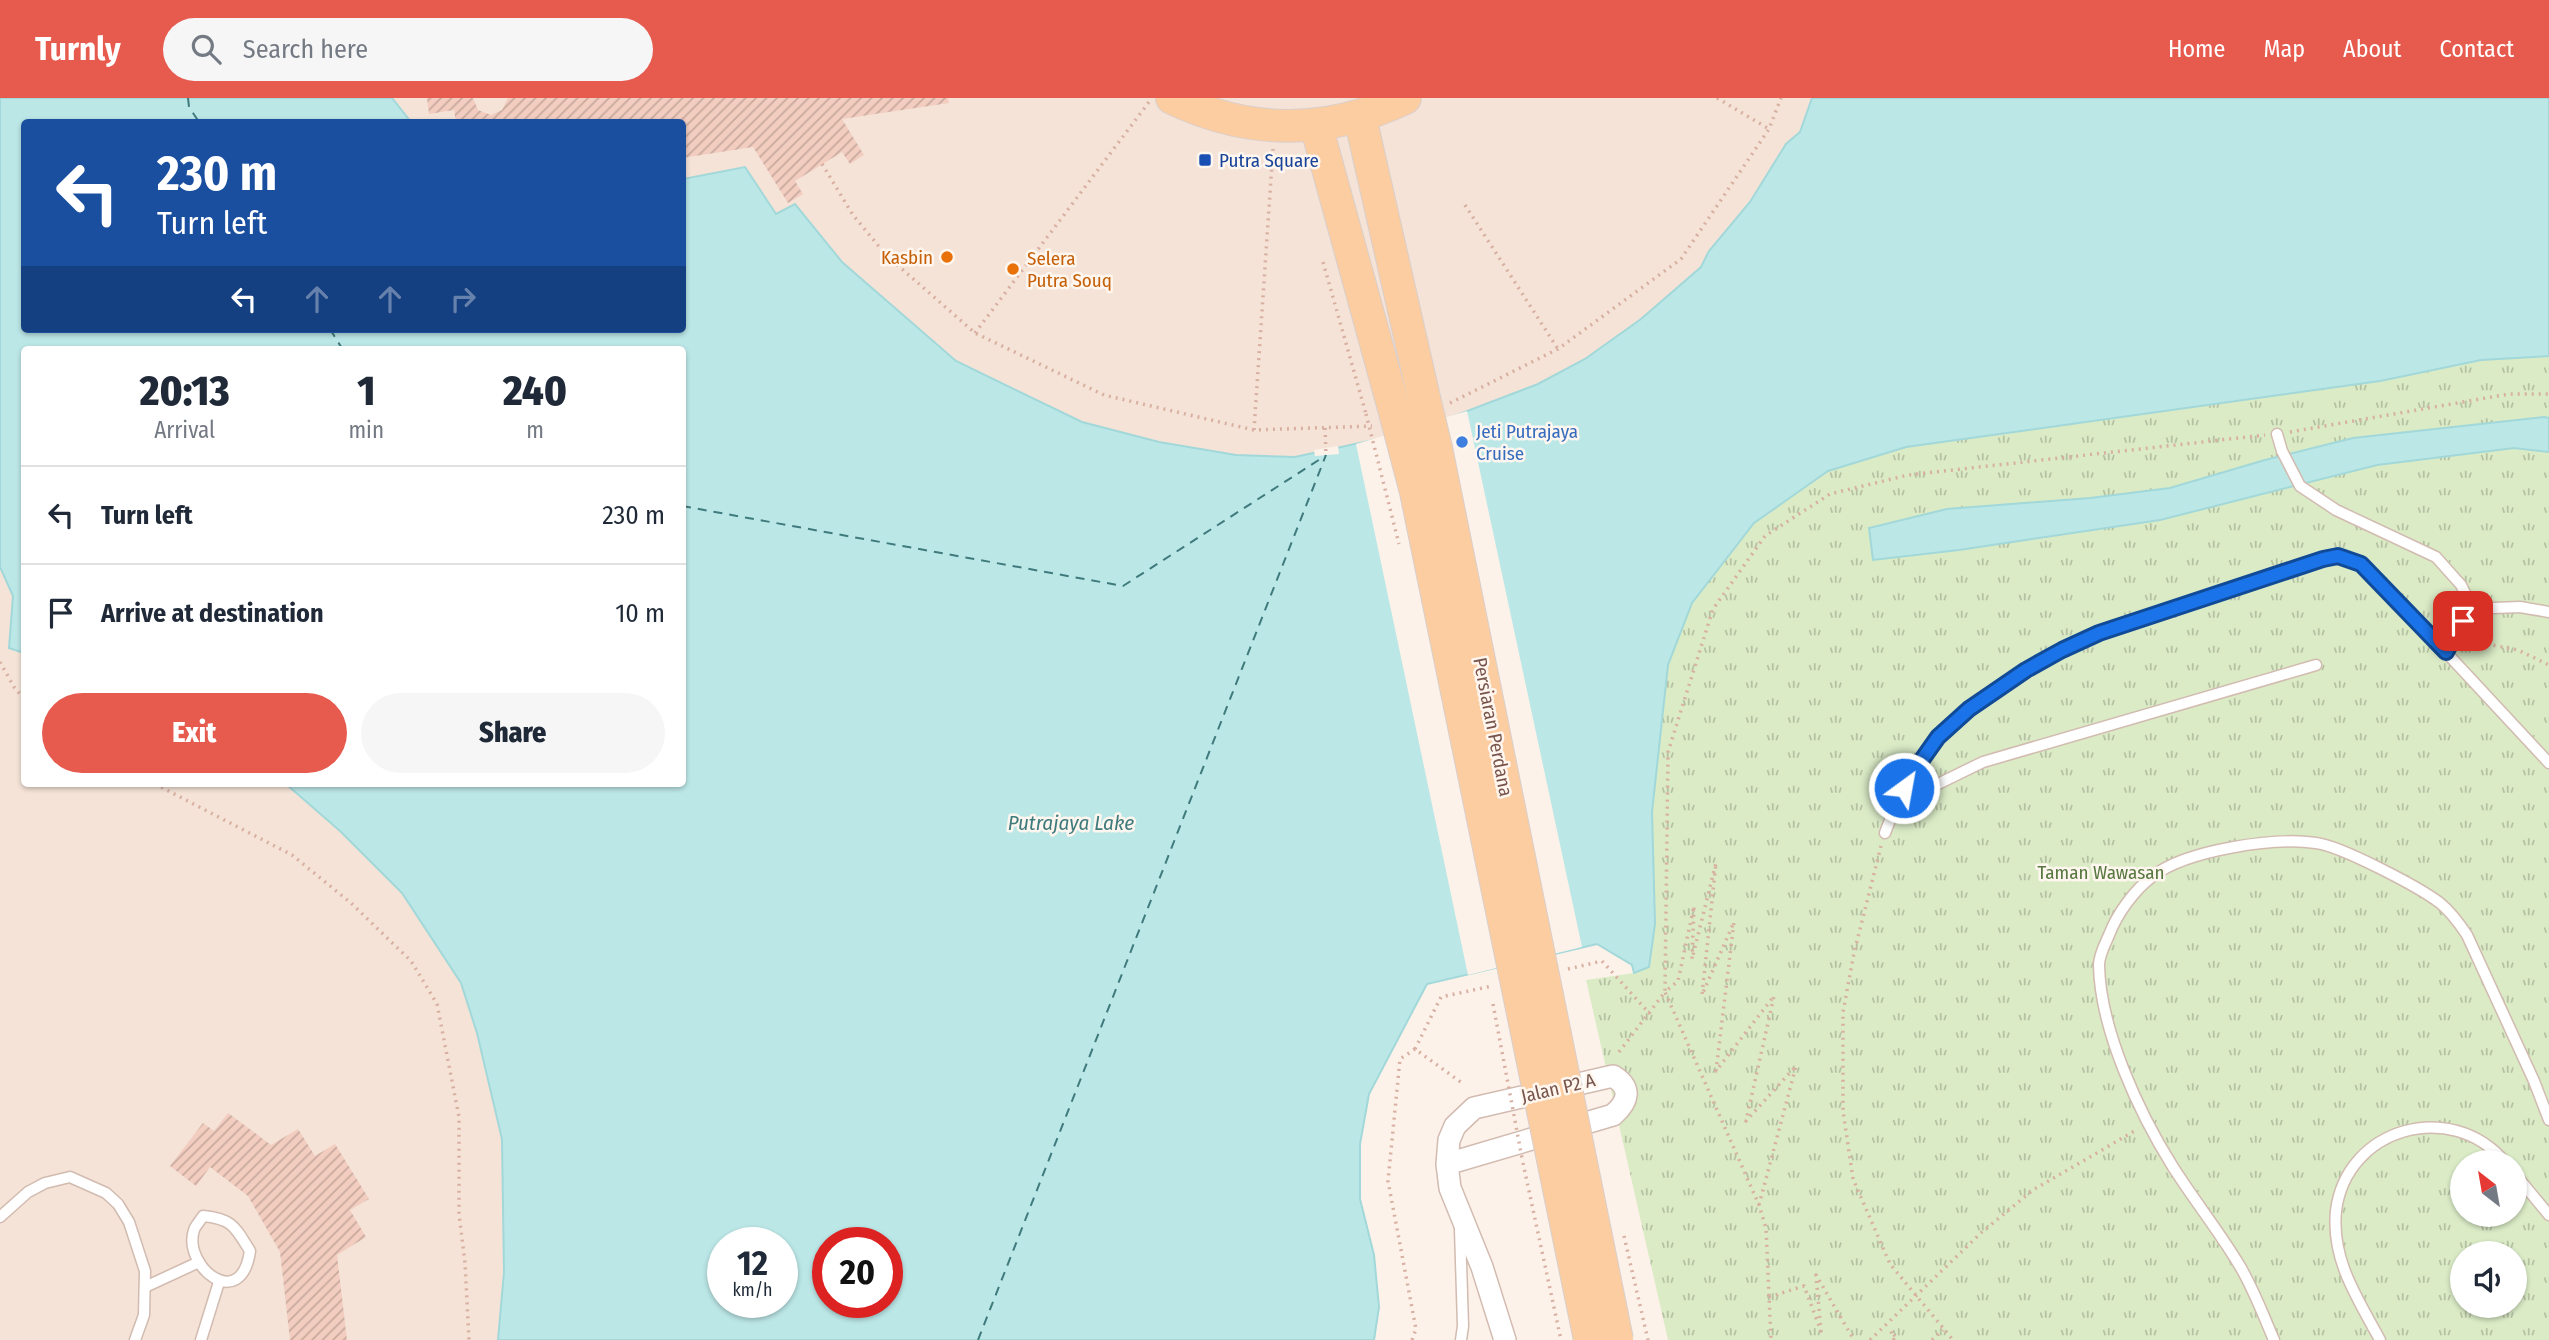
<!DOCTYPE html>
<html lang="en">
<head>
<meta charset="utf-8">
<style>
	body { margin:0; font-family:"Fira Sans Condensed",sans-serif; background:#f6f6f7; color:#1f2937; height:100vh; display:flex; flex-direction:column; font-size:26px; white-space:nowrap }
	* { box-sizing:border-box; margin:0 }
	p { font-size:23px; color:#747a83 }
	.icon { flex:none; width:38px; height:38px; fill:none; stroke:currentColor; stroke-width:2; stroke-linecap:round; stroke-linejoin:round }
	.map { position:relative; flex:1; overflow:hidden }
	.sheet { position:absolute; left:21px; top:248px; width:665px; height:441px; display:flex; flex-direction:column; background:#fff; border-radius:7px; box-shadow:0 2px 5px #0004 }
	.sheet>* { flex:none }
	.guide { position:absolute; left:21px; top:21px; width:665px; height:214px; border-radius:7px; box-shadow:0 2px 5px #0004; background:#1a4fa0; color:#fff; overflow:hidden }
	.needle { width:46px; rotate:329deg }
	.controls { position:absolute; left:2450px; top:1052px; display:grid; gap:14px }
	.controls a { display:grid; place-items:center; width:77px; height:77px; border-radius:50%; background:#fff; box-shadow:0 2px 5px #0004; font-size:35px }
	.speed { position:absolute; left:707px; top:1129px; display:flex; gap:14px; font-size:35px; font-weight:700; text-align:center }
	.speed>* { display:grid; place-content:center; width:91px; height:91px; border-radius:50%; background:#fff; box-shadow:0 2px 5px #0004; line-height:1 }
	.speed small { font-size:18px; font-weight:400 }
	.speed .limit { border:10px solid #d22; background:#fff; color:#111 }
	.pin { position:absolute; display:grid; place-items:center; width:60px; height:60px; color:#fff; margin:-30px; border-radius:14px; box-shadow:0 4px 10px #0006 }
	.me { position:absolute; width:77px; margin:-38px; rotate:32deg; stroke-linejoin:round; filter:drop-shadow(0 0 5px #0008) }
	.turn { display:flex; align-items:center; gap:24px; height:147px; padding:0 21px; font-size:32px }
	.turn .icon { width:91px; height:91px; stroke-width:2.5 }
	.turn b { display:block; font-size:49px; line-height:60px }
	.lanes { display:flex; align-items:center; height:66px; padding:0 21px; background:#0003; justify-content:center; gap:35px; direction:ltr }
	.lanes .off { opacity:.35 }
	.eta { display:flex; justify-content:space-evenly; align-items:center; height:119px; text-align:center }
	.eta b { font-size:42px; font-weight:800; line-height:49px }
	.primary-button { display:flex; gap:14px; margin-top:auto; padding:14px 21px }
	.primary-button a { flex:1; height:80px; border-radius:42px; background:#e75a4e; color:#fff; font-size:28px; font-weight:800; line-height:80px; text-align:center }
	.primary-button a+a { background:#f6f6f7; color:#1f2937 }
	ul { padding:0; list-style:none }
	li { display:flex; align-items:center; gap:21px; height:98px; padding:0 21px; border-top:2px solid #e0e1e3 }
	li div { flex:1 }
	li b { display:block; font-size:26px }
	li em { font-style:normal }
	header { display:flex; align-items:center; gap:42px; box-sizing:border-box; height:98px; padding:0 35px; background:#e75a4e; color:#fff }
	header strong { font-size:33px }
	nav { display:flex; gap:38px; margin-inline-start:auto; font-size:24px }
	.search { width:490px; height:63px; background:#f6f6f7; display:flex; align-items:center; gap:18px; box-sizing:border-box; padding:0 24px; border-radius:38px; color:#747a83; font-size:26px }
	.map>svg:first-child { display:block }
</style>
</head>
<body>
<header>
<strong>Turnly</strong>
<div class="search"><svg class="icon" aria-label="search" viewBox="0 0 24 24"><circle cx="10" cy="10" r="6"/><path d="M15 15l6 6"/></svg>Search here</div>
<nav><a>Home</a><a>Map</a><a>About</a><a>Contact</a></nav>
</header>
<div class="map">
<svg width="2549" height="1242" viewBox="0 0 2549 1242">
	<defs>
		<pattern id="park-tufts" width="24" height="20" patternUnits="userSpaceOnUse" patternTransform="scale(1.75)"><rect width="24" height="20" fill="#daebc6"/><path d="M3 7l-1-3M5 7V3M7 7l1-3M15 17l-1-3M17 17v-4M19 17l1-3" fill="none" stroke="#b6c1a3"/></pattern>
		<pattern id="building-hatch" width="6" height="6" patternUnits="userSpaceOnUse" patternTransform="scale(1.75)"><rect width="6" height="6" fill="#f2cdc0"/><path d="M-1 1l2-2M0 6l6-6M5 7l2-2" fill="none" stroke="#c9a99e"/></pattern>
	</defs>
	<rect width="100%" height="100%" fill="#fdf2e9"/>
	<g fill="#f5e3d7">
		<polygon points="0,0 24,24 24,686 489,686 670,1242 0,1242"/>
		<polygon points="270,0 2549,0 2549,23 1245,451 682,252 682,24 284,24"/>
	</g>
	<path fill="url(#park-tufts)" fill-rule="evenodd" d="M2549 258V1242H1668L1586 882 1634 875 1649 869 1655 826 1652 714 1668 567 1692 505 1754 425 1828 373 1906 349 2380 283 2481 262ZM2462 1064H2515V1116H2462ZM2462 1155H2515V1208H2462Z"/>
	<g fill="#bce7e7" stroke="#a2d8d9" stroke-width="2" fill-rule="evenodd">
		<path d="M0 0H392L411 24H24V231H682L683 81 745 69 776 116 795 106 842 164 956 263 1082 324 1159 344 1236 357 1295 359 1415 333 1538 286 1585 261 1641 221 1701 169 1709 153 1750 104 1786 46 1800 34 1812 0H2549V258L2481 262 2380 283 1906 349 1828 373 1754 425 1692 505 1668 567 1652 714 1655 826 1649 869 1634 875 1632 867 1597 846 1427 886 1369 996 1360 1046V1101L1374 1157 1379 1209 1374 1242H498L504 1174 502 1041 477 935 461 885 402 795 340 733 286 686H682V252H24V555L9 550 13 498 0 469ZM723 1144H782V1204H723ZM828 1144H887V1204H828Z"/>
		<polygon points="2544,319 2549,320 2549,354 2514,350 2377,367 2160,422 1959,452 1873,462 1869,430 1947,411 2090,400 2170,390 2265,362 2353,340"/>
	</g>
	<g fill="#fdf2e9">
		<polygon points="1467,313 1582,849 1468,877 1356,346"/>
		<polygon points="1338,348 1339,356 1315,358 1314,352"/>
	</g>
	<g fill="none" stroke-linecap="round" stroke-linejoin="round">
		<g stroke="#3f7b7d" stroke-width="2" stroke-dasharray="9 7" stroke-linecap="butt">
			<polyline points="188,0 189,9 199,24"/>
			<polyline points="330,231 343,252"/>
			<polyline points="682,408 1123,488 1325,358"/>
			<polyline points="978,1242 1326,357"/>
		</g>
	</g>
	<g fill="url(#building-hatch)">
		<polygon points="427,0 473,0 478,12 491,17 502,12 508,0 948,0 949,5 842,21 864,57 850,66 842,54 795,83 803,96 788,105 753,49 682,60 682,24 456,24 454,12 429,16"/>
		<polygon points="228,1015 271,1047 298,1031 315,1058 335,1046 369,1101 350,1112 366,1139 337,1157 347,1242 290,1242 280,1154 248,1098 210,1069 196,1088 170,1068 203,1025 214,1033"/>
	</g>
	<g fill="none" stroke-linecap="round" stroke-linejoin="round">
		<g stroke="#d2bbb0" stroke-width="13">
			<g id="lane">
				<polyline points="2277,336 2282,353 2300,388 2336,412 2436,459 2461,487 2467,499 2467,511 2446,554"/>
				<polyline points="2467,511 2520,509 2549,514"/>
				<polyline points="1895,707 1983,664 2316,567"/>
				<path d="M1885 735C1902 687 1927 647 1966 614 2045 546 2148 518 2244 486 2267 478 2313 459 2335 458 2351 457 2366 470 2377 480L2549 665"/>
				<polyline points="2515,1076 2549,1117"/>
				<path d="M203 1118C233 1121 235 1129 250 1153 241 1216 182 1168 194 1132 195 1128 201 1122 203 1118Z"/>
				<polyline points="0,1119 28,1094 45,1085 70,1079 106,1095 118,1106 129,1124 145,1173 144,1217 135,1242"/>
				<polyline points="1460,1131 1463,1228 1461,1242"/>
				<polyline points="145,1189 199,1164"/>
				<polyline points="201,1242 219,1184"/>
				<path d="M2274 1242C2263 1217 2253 1189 2238 1165 2218 1132 2194 1102 2173 1069 2139 1015 2100 931 2099 867 2099 857 2105 846 2109 837 2117 816 2134 792 2153 778 2187 752 2274 739 2316 745 2341 748 2419 789 2440 805 2451 814 2459 825 2467 837L2534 983 2549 1022"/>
				<path d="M2380 1242C2358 1201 2331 1162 2336 1113 2346 1030 2451 1000 2505 1064"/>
			</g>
		</g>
		<g stroke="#d2bbb0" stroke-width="24">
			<path id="street" d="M1447 1066 1613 1017C1629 1003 1632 990 1613 978L1474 1010 1455 1028 1449 1042 1447 1066 1450 1090 1482 1169 1505 1242"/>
		</g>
		<g stroke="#d9cfcd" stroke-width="34">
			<g id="primary">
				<path d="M1172 0C1249 37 1328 37 1405 0"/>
				<polyline points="1360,19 1424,300"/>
				<polyline points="1316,27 1393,307"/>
			</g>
		</g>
		<g stroke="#d8b0a2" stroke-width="3.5" stroke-dasharray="2 5" stroke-linecap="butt">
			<polyline points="1717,0 1769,31"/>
			<polyline points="822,66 853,117 886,157 975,235 1104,297 1254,332 1372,328"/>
			<polyline points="1465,107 1558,251"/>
			<polyline points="1323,164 1366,316"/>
			<polyline points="975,235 1149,4"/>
			<polyline points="1450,305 1558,251 1681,161 1769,31 1781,0"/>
			<polyline points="1325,330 1326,357"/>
			<polyline points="1254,332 1273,51"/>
			<polyline points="2290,334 2509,296 2549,296"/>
			<polyline points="2466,542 2518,552 2549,567"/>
			<polyline points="0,564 14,589 24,601"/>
			<polyline points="155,686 292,757 351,805 411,863 437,906 459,1019 459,1116 465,1165 469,1242"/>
			<polyline points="1881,748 1854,855 1843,914 1843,1013 1853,1081 1890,1166 1953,1242"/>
			<polyline points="1568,871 1602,863 1650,916"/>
			<polyline points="1415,951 1441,899 1492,888"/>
			<polyline points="1619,954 1665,894 1668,654 1713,511 1765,438 1830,396 1908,377 2265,337"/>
			<polyline points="1523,1065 1561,1242"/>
			<polyline points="1759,1107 1796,968 1746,1023 1774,898 1716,973 1734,824 1702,897 1716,765 1692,861 1694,808 1678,883 1665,894 1759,1107 1766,1130 1771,1242"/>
			<polyline points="1624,1138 1648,1242"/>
			<polyline points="1769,1199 1804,1188 1821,1233 1816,1177 1854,1242"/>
			<polyline points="1412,1242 1416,1231 1388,1083 1400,961 1415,951 1462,985"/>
			<polyline points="1870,1242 1982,1134 2033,1092 2138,1031"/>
			<polyline points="1894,1242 1891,1233 1898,1242"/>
			<polyline points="1932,1242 1943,1232"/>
		</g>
		<use href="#lane" stroke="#fff" stroke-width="10"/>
		<use href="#street" stroke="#fff" stroke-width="21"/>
		<use href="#primary" stroke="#fbcda1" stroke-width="32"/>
		<g stroke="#d9cfcd" stroke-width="34" stroke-linecap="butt">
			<g id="primary-bridge">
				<polyline points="1424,300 1436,350 1617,1242"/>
				<polyline points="1393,307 1416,394 1590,1242"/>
			</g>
		</g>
		<g stroke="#d8b0a2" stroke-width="3.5" stroke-dasharray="2 5" stroke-linecap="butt">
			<polyline points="1366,316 1399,446"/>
			<polyline points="1493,906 1522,1060"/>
		</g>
		<use href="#primary-bridge" stroke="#fbcda1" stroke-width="32"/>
	</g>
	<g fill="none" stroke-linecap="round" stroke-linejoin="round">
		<g stroke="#114b97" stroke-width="18">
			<polyline id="route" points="1904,690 1914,673 1938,639 1969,611 2026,572 2062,552 2099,535 2323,461 2338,458 2361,466 2446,554 2463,523"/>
		</g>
		<use href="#route" stroke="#1a73e8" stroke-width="12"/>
	</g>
	<rect fill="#1a4fb4" stroke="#fff7ef" stroke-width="2.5" x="1198" y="55" width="14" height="14" rx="3.5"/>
	<g fill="#e8710a" stroke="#fff7ef" stroke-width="2.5">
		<circle cx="947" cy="159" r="7"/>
		<circle cx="1013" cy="171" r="7"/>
	</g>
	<circle fill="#3f7fe0" stroke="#fff7ef" stroke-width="2.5" cx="1462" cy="344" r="7"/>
	<g text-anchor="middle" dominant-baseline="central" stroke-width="5" stroke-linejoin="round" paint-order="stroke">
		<g font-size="19" fill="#164399" stroke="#fff7ef" text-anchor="start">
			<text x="1219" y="62">Putra Square</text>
		</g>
		<g font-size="19" fill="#c56008" stroke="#fff7ef" text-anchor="end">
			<text x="933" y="159">Kasbin</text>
			<text x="1027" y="160" text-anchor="start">Selera<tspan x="1027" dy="22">Putra Souq</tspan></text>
		</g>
		<g font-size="19" fill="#366cbe" stroke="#fff7ef" text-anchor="start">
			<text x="1476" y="333">Jeti Putrajaya<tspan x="1476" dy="22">Cruise</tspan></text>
		</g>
		<g font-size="19" fill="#78554c" stroke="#fff7ef">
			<text transform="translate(1493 629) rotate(79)">Persiaran Perdana</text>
			<text transform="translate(1558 990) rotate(-13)">Jalan P2 A</text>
		</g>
		<g font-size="19" fill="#587841" stroke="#fff7ef">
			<text x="2101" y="774">Taman Wawasan</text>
		</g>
		<g font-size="21" font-style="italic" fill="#3f7b7d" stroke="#fff7ef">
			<text x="1071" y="725">Putrajaya Lake</text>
		</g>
	</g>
</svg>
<div class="controls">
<a><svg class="needle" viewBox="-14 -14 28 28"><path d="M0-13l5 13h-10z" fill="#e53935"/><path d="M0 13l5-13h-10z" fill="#747a83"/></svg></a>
<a><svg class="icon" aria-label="sound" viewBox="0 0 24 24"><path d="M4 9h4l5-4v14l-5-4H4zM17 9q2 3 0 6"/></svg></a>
</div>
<div class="speed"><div>12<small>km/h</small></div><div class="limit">20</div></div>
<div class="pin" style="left:2463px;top:523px;background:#d93025"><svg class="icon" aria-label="arrive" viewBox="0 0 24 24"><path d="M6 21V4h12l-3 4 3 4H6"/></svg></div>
<svg class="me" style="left:1904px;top:690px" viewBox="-20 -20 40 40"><circle r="17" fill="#1a73e8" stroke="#fff" stroke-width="3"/><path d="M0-11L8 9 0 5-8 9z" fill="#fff"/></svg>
<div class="guide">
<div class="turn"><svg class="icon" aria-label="left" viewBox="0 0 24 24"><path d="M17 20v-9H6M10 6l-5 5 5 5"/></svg><div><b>230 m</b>Turn left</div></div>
<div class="lanes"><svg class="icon" aria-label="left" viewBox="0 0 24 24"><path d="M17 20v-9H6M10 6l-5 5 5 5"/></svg><svg class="icon off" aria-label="ahead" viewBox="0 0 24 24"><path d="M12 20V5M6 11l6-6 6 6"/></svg><svg class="icon off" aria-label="ahead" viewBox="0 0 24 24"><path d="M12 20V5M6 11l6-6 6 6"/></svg><svg class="icon off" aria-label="right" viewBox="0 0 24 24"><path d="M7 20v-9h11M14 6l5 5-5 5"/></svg></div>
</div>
<section class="sheet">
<div class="eta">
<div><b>20:13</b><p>Arrival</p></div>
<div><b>1</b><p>min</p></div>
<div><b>240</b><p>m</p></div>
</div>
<ul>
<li><svg class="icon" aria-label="left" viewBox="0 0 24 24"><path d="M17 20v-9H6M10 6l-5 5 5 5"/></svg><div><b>Turn left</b></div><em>230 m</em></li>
<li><svg class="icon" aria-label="arrive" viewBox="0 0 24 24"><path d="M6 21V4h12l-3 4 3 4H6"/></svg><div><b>Arrive at destination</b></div><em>10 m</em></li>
</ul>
<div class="primary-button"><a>Exit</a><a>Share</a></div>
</section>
</div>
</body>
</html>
